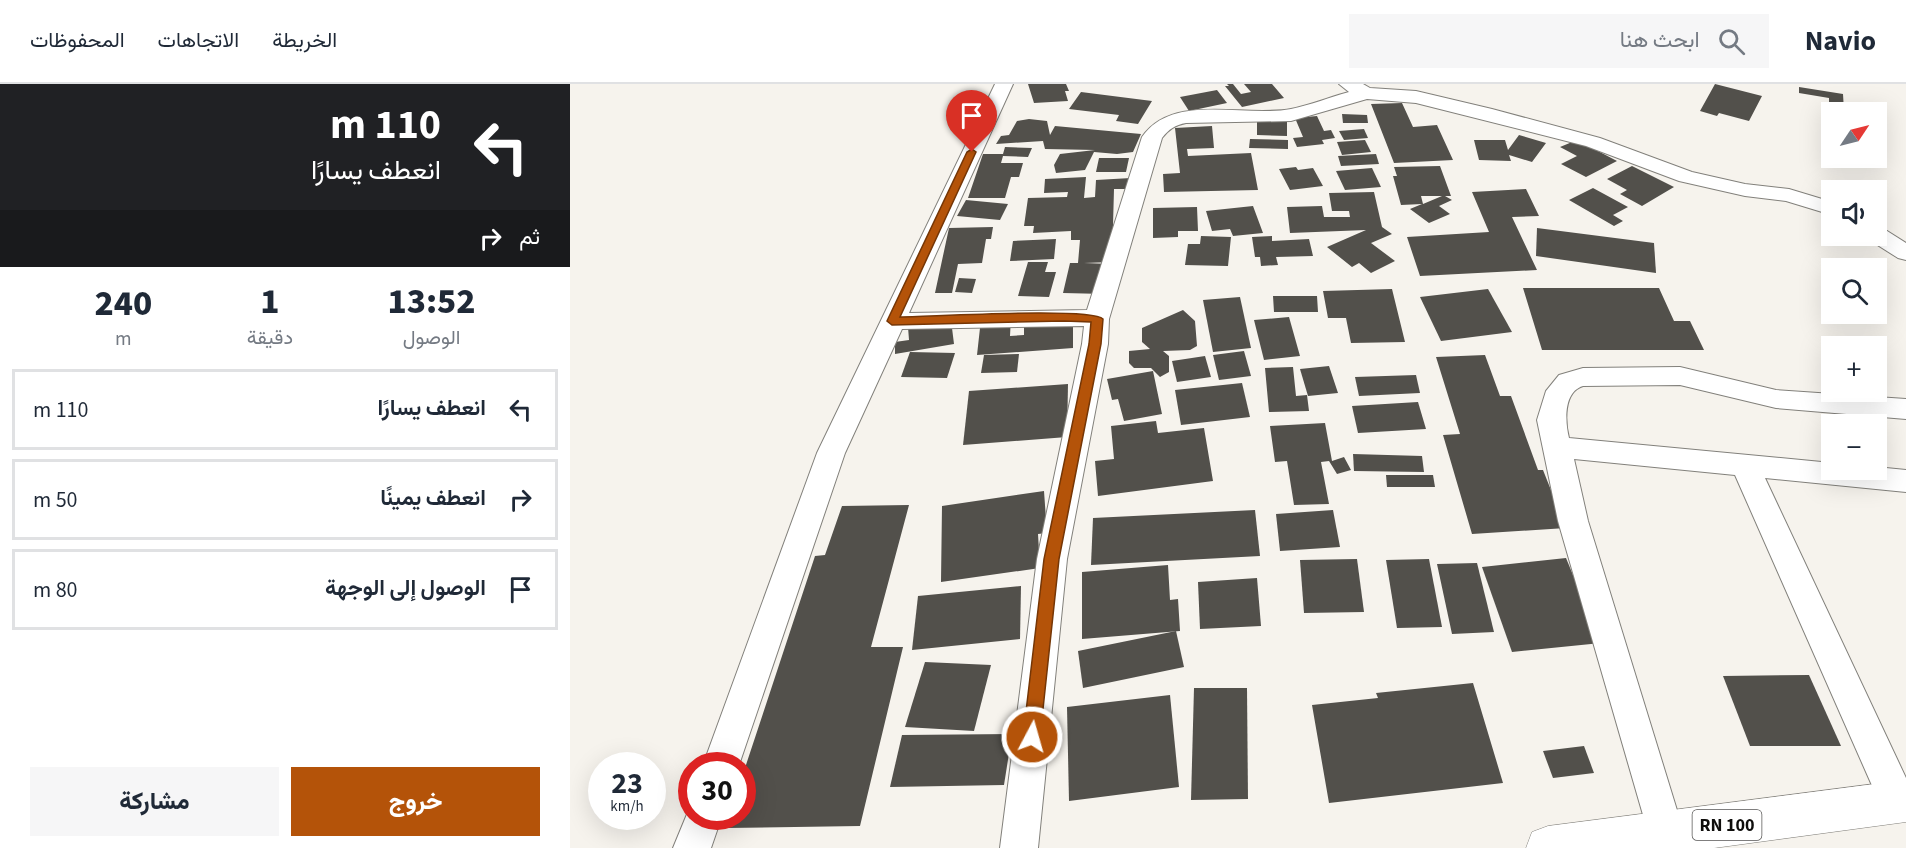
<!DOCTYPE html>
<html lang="ar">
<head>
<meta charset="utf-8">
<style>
	body { margin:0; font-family:"Source Sans 3",Vazirmatn,sans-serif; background:#f6f6f7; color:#1f2937; direction:rtl; height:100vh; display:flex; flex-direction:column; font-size:22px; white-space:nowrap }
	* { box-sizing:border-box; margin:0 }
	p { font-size:20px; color:#747a83 }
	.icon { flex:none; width:33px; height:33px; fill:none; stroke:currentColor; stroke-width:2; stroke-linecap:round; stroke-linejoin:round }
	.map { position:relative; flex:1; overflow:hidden; direction:ltr }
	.panel { display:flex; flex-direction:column; background:#fff; width:570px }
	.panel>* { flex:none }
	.top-card { background:#202124; color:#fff; overflow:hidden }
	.needle { width:39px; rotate:55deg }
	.buttons { position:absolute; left:1251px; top:18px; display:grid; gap:12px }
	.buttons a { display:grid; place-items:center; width:66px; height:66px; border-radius:0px; background:#fff; box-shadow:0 6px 24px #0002; font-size:30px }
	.speed { position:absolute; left:18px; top:668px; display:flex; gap:12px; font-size:30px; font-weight:700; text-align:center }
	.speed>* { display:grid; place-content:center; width:78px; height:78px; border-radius:50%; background:#fff; box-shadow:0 6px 24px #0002; line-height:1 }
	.speed small { font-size:15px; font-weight:400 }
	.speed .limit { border:9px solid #d22; background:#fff; color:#111 }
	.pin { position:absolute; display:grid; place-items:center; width:51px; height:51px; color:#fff; margin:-62px -26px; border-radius:50% 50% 50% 0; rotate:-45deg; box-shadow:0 0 6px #0007 }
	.pin .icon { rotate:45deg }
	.me { position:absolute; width:66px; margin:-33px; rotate:6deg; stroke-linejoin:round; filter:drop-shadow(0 0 4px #0008) }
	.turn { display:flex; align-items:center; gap:21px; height:126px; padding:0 30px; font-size:27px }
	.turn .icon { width:78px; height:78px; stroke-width:2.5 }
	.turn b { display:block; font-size:42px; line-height:51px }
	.then { display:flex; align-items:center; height:57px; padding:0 30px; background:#0003; gap:12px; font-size:22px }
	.eta { display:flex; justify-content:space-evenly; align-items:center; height:102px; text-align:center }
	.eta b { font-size:36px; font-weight:800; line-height:42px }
	.button { display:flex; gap:12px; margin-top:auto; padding:12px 30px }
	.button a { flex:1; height:69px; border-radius:0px; background:#b45309; color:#fff; font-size:24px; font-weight:800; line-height:69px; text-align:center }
	.button a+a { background:#f6f6f7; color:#1f2937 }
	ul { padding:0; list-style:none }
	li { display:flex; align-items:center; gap:18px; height:81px; margin:0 12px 9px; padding:0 18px; border:3px solid #e0e1e3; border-radius:0px }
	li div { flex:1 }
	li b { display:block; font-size:22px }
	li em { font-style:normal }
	header { display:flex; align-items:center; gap:36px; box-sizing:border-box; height:84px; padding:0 30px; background:#fff; border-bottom:2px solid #e0e1e3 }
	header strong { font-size:28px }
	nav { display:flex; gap:33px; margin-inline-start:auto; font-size:21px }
	.search { width:420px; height:54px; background:#f6f6f7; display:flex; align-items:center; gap:15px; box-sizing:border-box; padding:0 21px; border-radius:0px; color:#747a83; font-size:22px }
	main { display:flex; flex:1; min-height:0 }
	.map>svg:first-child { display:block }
</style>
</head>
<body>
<header>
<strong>Navio</strong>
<div class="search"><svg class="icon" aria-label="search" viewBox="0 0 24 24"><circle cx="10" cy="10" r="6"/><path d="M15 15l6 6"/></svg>ابحث هنا</div>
<nav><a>الخريطة</a><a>الاتجاهات</a><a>المحفوظات</a></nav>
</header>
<main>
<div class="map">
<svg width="1336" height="764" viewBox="0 0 1336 764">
	<rect width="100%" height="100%" fill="#f6f3ed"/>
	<g fill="#52504b" fill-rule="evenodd">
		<polygon points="458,0 496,0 499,7 495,7 498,17 464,19"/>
		<polygon points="657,0 663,0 671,10 681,8 674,0 702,0 714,14 672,23 655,2 659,2"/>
		<polygon points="1145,0 1192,12 1179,37 1149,29 1147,32 1130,27"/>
		<polygon points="1229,3 1273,10 1274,27 1259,24 1259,14 1229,9"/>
		<polygon points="647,6 657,19 619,27 610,13"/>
		<polygon points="511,8 582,17 568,40 546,37 549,31 499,25"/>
		<polygon points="832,19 843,43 867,41 883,76 824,79 801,20"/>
		<polygon points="772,30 797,31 798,39 773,39"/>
		<polygon points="747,32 754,47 761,46 765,54 752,56 754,60 727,63 723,54 733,53 725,34"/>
		<polygon points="687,33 717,34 717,52 687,51"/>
		<polygon points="459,35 477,37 480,51 485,42 571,50 563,68 547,70 524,68 515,86 486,89 484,81 490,70 525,66 475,65 473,57 426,60 431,52 439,51 447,37"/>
		<polygon points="642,42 644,64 617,65 618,72 681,69 688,106 594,108 593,90 610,89 605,44"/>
		<polygon points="794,45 798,54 774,56 769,47"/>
		<polygon points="949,51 976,59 962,78 939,71 941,77 909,76 904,56 935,56 938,66"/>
		<polygon points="680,55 718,56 718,65 679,64"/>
		<polygon points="795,56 801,68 772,71 767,58"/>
		<polygon points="1007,56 1047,77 1016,93 991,80 1007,72 990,63"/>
		<polygon points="435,63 462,64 458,73 433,72 431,79 453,79 449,93 441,93 435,114 398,114 413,70 433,70"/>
		<polygon points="806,70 809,80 771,82 768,72"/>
		<polygon points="529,74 559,74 556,88 526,88"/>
		<path d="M870 82 881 112H875L882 116 869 122 880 130 859 139 840 125 852 120 831 121 823 92H827L824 83ZM851 112H872L853 120Z"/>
		<polygon points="1062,82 1104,103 1072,122 1050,110 1057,106 1037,95"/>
		<polygon points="726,83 728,86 743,84 753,102 720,106 709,85"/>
		<polygon points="802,84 811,103 775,106 766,87"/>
		<polygon points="516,93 514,114 525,113 526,96 561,94 561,105 544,105 542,178 514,179 541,180 535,210 493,209 500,179 508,179 510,156 501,156 501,147 463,149 464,142 454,142 458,114 497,113 498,108 474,109 475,95"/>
		<polygon points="1023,104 1058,123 1043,131 1053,137 1044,142 999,116"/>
		<polygon points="956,105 969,132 942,133 967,186 850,192 837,153 919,148 902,108"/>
		<polygon points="804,108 812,143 822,150 801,159 825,177 801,189 789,179 782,183 757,163 796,146 720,149 717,123 752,122 754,133 780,133 779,127 762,127 759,109"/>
		<polygon points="396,116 438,120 430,136 387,132"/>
		<polygon points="683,122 693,149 663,152 660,145 642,147 636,127"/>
		<polygon points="627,123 628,147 608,147 608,153 583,154 583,124"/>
		<polygon points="423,143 421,155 416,155 412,179 388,180 382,209 365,209 379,144"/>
		<polygon points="967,144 1084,159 1086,189 966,172"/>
		<polygon points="631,152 661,153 658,182 615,181 618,160 630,160"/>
		<polygon points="702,152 702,157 739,155 743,172 706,173 708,181 691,182 690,173 685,173 682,153"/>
		<polygon points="486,155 484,175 440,177 443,157"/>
		<polygon points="458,178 478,178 475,188 486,188 479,213 448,212"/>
		<polygon points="389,194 406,195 402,209 385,208"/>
		<polygon points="953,204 1089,204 1104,237 1120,237 1134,266 972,266"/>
		<polygon points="822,205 835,258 781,259 776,234 758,234 753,207"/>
		<polygon points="918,205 942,248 871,257 850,213"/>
		<polygon points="703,212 747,212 748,228 704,228"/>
		<polygon points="670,213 681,264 643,268 633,216"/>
		<polygon points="613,226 625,237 627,262 620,266 593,267 599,272 599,288 590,293 581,284 564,284 559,279 559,267 580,265 572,258 572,244"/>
		<polygon points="503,230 503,264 407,271 411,235 441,233 440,252 454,251 454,234"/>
		<polygon points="719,233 730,272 694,276 684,236"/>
		<polygon points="381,236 384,260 325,270 325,258 339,256 338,243"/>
		<polygon points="674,267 681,292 649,296 643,271"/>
		<polygon points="340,268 385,269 377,294 331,293"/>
		<polygon points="449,270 447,288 411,289 414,271"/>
		<polygon points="915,271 930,312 941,312 968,386 973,386 996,444 902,450 873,351 890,350 866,273"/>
		<polygon points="635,272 641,293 607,298 602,277"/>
		<polygon points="759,282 768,309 738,312 730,285"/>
		<polygon points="723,283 726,312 737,311 739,327 699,328 695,284"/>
		<polygon points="583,287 592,330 554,337 548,315 542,316 537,295"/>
		<polygon points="846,291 850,309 789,312 785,293"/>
		<polygon points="672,299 680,333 611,341 605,306"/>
		<polygon points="498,300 497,353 393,361 399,307"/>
		<polygon points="848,318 856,345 788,349 782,322"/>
		<polygon points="586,337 588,349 634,344 643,397 528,412 525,377 544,375 541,342"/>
		<polygon points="755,339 762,377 774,373 781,386 767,390 759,377 751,378 759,420 724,421 717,377 705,378 700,342"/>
		<polygon points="783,370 852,372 854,388 784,387"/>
		<polygon points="816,391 863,391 865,403 817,403"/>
		<polygon points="474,407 477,449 468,450 470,484 371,498 372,422"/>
		<polygon points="339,421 301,563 333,563 290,742 156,744 160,732 172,732 172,693 245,472 255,471 272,422"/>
		<polygon points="685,426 690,472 521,481 523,434"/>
		<polygon points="763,426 770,463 710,467 706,430"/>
		<polygon points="996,474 1031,559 942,568 912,483"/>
		<polygon points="787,475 794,528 734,529 730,476"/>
		<polygon points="859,475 872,543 827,544 816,476"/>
		<polygon points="907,479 924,548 882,550 867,480"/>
		<polygon points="598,481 600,516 608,515 610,547 512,555 512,488"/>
		<polygon points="687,494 691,542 630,545 628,498"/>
		<polygon points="451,502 450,555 342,566 348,512"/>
		<polygon points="606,547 614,583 513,604 508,567"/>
		<polygon points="355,578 421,581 404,647 335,643"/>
		<polygon points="1239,591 1271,662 1180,662 1153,592"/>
		<polygon points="903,599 933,699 759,719 742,621 808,614 806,609"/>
		<polygon points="624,604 677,604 678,715 621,716"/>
		<polygon points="600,611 609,703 499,717 497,623"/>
		<polygon points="442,650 434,701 320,703 332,651"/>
		<polygon points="1014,662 1024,689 983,694 973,667"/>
	</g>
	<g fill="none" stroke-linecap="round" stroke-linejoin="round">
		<g stroke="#82807b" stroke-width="2">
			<g id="minor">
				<path d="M425 0H443L339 229 517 226 572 53C603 8 674 34 721 25 741 21 760 13 779 8L769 0H793L800 4 846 7 922 25 1030 54 1122 88 1175 100 1219 105 1262 118V131L1216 117 1175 112 1109 97 1016 62 846 19 797 15 721 37 616 39C605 41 599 45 592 54L539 235 538 260 497 475 468 764H430L467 475 512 260 514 242 332 245 275 369 169 681H133L247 369Z"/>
				<polygon points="1306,143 1314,145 1336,159 1336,176 1328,174 1298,155 1296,152 1306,152"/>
				<path d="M1110 283 1206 306 1336 315V335L1206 324 1110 301 1013 302C993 308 995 338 999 354L1262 379V386H1306V383L1336 386V408L1195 394 1336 694V733L1328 736 1315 731 1165 391 1004 375 1018 437 1114 749 1108 762H1082L988 437 967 336 976 307 989 291 1013 284Z"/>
				<polygon points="122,718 122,732 152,732 141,764 103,764"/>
			</g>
		</g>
		<g stroke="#82807b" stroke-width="1">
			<polygon id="primary" points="1336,696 1336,738 1144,764 956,764 962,748 978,742"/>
		</g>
		<use href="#minor" fill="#fff" fill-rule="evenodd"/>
		<use href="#primary" fill="#fff" fill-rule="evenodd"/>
	</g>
	<path fill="#b45309" stroke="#753606" stroke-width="1.5" d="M402 65 406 68 330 233C358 233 521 223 533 235L531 260 489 475 470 653 468 659 462 661 456 659 453 653 474 475 519 260 521 238 494 237 322 241 317 237 397 68Z"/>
	<g text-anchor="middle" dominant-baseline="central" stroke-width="6" stroke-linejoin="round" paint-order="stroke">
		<rect fill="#fff" stroke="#575655" stroke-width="1.5" x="1122.5" y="726" width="69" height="30" rx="4.5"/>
		<g font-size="18" font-weight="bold" fill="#0f0e0c">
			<text x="1157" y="741">RN 100</text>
		</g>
	</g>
</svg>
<div class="buttons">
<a><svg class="needle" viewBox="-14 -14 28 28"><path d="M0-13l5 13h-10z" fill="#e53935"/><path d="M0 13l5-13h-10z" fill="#747a83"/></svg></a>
<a><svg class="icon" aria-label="sound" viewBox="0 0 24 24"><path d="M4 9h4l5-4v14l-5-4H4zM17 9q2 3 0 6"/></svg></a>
<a><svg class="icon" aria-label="search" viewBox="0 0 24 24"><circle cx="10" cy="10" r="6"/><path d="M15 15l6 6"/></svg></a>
<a>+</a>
<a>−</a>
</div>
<div class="speed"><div>23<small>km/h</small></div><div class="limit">30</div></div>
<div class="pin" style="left:402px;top:68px;background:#d93025"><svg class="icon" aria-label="arrive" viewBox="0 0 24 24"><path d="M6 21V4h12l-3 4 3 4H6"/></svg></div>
<svg class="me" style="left:462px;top:653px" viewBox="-20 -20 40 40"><circle r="17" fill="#b45309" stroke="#fff" stroke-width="3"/><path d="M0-11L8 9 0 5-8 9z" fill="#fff"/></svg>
</div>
<section class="panel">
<div class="top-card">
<div class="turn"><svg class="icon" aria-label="left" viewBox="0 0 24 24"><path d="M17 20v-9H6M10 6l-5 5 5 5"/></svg><div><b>110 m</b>انعطف يسارًا</div></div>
<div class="then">ثم<svg class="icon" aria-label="right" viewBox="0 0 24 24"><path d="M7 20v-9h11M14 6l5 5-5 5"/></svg></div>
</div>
<div class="eta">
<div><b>13:52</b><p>الوصول</p></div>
<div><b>1</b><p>دقيقة</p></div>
<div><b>240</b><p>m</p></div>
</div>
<ul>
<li><svg class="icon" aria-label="left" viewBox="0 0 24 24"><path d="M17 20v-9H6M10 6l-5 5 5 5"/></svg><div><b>انعطف يسارًا</b></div><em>110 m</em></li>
<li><svg class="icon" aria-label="right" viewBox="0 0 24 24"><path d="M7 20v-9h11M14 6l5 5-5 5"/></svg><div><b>انعطف يمينًا</b></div><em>50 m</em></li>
<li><svg class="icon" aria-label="arrive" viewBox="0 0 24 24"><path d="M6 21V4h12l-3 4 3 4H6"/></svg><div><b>الوصول إلى الوجهة</b></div><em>80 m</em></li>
</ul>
<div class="button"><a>خروج</a><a>مشاركة</a></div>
</section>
</main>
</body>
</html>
